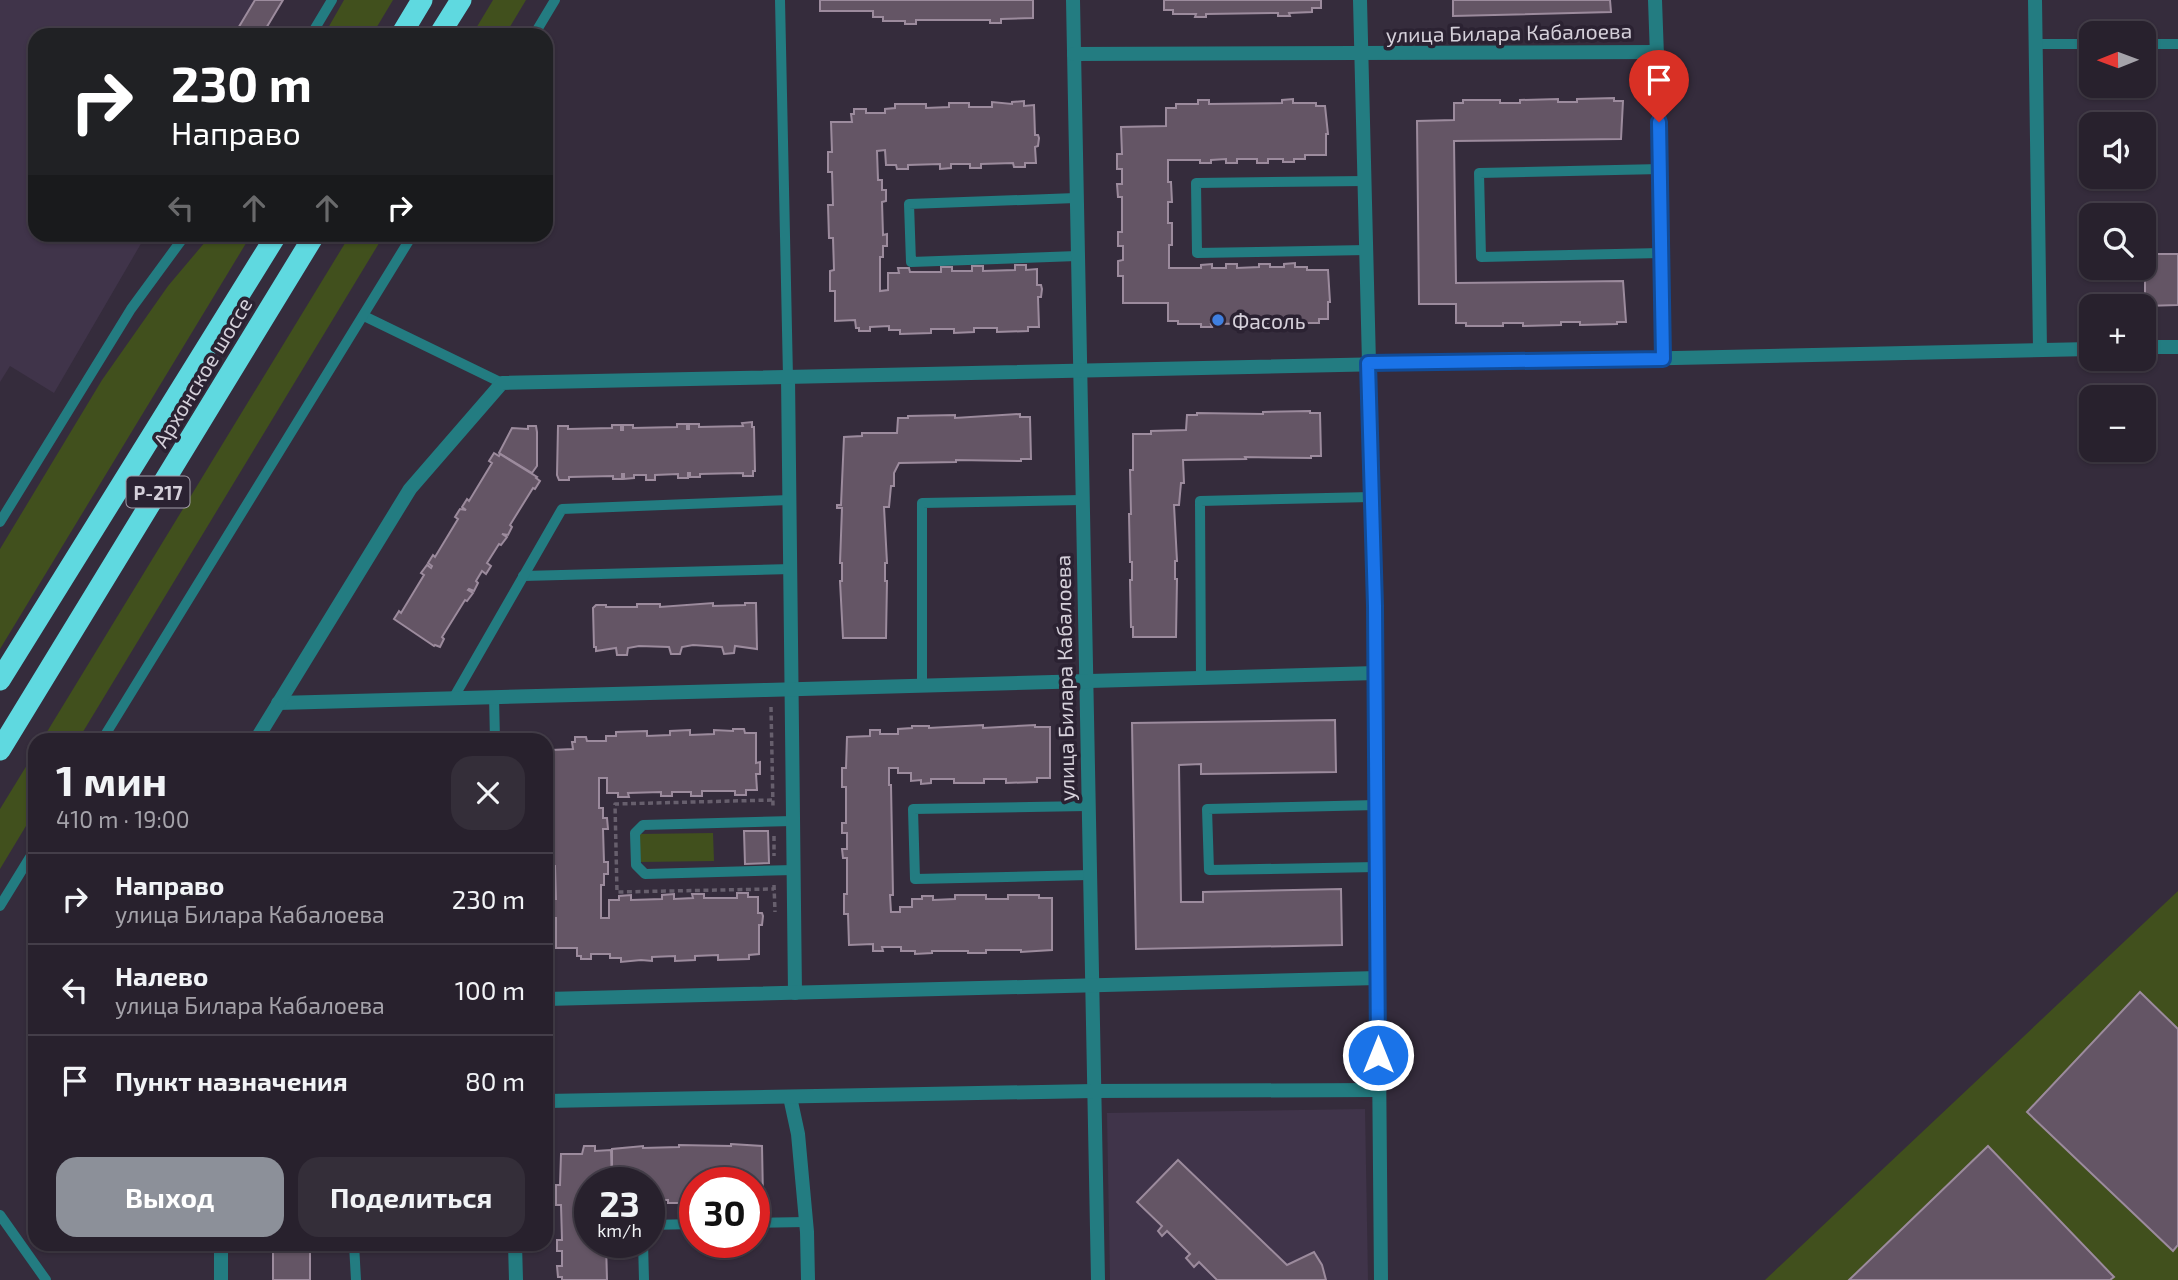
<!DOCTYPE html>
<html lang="ru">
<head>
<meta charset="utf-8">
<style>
	body { margin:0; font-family:"Exo 2",sans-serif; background:#342e39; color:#f1f3f6; height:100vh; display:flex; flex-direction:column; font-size:26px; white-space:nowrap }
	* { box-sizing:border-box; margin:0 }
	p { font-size:23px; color:#a5a3aa }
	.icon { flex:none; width:38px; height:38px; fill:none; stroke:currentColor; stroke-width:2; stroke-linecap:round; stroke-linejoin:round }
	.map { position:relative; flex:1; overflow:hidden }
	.panel { position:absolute; left:28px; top:733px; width:525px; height:518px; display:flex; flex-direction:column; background:#28212d; border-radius:21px; box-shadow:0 2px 5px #0004,0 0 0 2px #443e49 }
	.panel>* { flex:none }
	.hud { position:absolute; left:28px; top:28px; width:525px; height:214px; border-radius:21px; box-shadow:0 2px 5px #0004,0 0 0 2px #443e49; background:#202124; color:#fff; overflow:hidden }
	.needle { width:46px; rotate:269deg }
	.tools { position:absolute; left:2079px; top:21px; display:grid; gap:14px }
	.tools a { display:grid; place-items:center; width:77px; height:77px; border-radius:14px; background:#28212d; box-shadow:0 2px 5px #0004,0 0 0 2px #443e49; font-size:35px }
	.speed { position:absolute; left:574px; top:1167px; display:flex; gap:14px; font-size:35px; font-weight:700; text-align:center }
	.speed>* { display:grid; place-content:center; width:91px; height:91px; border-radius:50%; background:#28212d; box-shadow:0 2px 5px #0004,0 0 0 2px #443e49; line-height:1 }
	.speed small { font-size:18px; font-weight:400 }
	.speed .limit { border:10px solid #d22; background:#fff; color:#111 }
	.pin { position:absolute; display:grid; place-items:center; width:60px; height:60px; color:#fff; margin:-72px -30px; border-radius:50% 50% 50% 0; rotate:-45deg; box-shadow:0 0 7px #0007 }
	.pin .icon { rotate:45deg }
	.me { position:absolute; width:77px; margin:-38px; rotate:0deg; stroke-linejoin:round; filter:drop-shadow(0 0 5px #0008) }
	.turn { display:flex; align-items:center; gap:24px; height:147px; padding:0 28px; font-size:32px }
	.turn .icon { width:91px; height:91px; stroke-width:2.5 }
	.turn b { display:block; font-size:49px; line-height:60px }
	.lanes { display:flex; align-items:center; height:66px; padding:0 28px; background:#0003; justify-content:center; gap:35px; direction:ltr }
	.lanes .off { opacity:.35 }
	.round { display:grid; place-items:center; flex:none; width:74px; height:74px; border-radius:21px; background:#342e39 }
	.headline { display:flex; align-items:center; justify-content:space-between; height:119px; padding:0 28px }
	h1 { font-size:42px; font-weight:700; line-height:52px }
	.primary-button { display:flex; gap:14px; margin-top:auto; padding:14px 28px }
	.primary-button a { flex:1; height:80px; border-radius:21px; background:#8c9099; color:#fff; font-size:28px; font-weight:700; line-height:80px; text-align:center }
	.primary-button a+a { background:#342e39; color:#f1f3f6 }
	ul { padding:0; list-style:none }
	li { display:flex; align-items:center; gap:21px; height:91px; padding:0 28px; border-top:2px solid #443e49 }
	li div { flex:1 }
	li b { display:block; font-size:26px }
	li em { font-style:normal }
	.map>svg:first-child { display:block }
</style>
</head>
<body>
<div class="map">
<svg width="2178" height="1280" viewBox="0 0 2178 1280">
	<rect width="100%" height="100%" fill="#352c3c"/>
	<g fill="#40344a">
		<polygon points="0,0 281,0 261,35 35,35 35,234 146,235 54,393 10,366 0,382"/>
		<polygon points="1365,1109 1368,1280 1110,1280 1107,1113"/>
	</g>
	<g fill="#41501d">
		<polygon points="344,0 393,0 372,35 324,35"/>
		<polygon points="493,0 526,0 505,35 472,35"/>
		<polygon points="211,235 251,235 0,649 0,549 102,380 168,286"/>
		<polygon points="350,235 384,235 78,740 42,740"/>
		<polygon points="35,752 35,811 0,869 0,809"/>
		<polygon points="713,833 714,861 640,862 640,834"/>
		<polygon points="2178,891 2178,1280 1765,1280"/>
	</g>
	<g fill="#645565" stroke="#9c8b9d" stroke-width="2">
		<polygon points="255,0 283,0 262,35 234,35"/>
		<polygon points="820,0 1033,0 1033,18 1001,19 1001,23 990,23 990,20 916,20 916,24 905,24 905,21 883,21 883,17 873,17 873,11 820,11"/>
		<polygon points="1164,0 1321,0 1321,8 1312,8 1312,12 1289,13 1290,16 1278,16 1278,13 1206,14 1206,17 1195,17 1196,14 1173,14 1173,10 1164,10"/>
		<polygon points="1453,0 1610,0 1611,12 1453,16"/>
		<polygon points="1614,98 1614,101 1623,101 1621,139 1454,141 1456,283 1623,281 1626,322 1617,322 1617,324 1580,325 1580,322 1561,322 1561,325 1523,326 1523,323 1503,323 1503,326 1466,326 1466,323 1456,323 1456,304 1419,304 1417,121 1454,120 1454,103 1463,103 1463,100 1500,100 1500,103 1520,103 1520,100 1558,99 1558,102 1577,102 1577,99"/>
		<polygon points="1293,99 1293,103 1316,103 1316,106 1325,106 1328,134 1326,134 1326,155 1305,155 1305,159 1294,159 1294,162 1283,162 1283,159 1268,159 1268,163 1257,163 1257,159 1237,159 1237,163 1226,163 1226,159 1211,160 1211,163 1200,163 1200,160 1168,160 1168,182 1171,182 1172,202 1168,202 1168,223 1172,223 1172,245 1169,245 1169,268 1201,268 1201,265 1212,264 1212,268 1226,268 1226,264 1237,264 1237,268 1259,267 1259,264 1270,264 1270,267 1284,267 1284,264 1295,263 1295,267 1307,267 1307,270 1328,270 1330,302 1328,302 1328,319 1319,319 1319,323 1296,323 1296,327 1285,326 1285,323 1211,324 1212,327 1201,327 1201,324 1178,324 1178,321 1168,321 1168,303 1123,303 1123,276 1118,276 1118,261 1123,260 1123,246 1118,246 1118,232 1122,232 1122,197 1118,197 1117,184 1122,184 1122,169 1117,169 1117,154 1122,154 1121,127 1166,126 1166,108 1176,108 1176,104 1198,104 1198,100 1209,100 1209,104 1282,103 1282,100"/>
		<polygon points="1024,101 1024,106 1034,105 1035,135 1038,135 1039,138 1038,146 1035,147 1036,163 1025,163 1025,167 1014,167 1013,163 981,164 981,168 970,168 970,164 951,164 951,168 940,169 940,164 908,165 908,169 897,169 896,165 886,165 885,150 877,151 878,180 882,180 882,190 886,190 886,201 882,202 883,235 887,234 887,246 883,246 883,257 880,257 880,291 888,290 888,273 899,273 898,268 909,268 910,272 941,272 941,267 952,267 952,271 972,271 972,266 983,266 983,271 1015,270 1015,265 1026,265 1026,270 1037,269 1037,285 1041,285 1042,289 1041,297 1038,297 1039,327 1028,327 1028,331 997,332 997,328 974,328 974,332 954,333 954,329 931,329 931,333 900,334 900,330 889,330 889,326 870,327 870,331 859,331 859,328 856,328 855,320 835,321 835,291 830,291 830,271 834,270 833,238 829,238 828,205 833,205 832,172 828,172 828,152 832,152 831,122 852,122 851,114 854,114 854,109 866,109 866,113 885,113 885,109 895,108 895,104 926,104 926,108 949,107 949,103 969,103 969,107 992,107 992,102 1012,104 1012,102"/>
		<polygon points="2145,254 2178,254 2178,305 2145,306"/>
		<polygon points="1310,411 1310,413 1320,413 1321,456 1311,456 1311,458 1245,457 1246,459 1183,460 1184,483 1181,483 1179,505 1174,505 1177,561 1175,561 1175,579 1177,579 1176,637 1133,637 1133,627 1131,627 1130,580 1132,580 1132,562 1130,562 1129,514 1131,514 1130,470 1133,470 1133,434 1151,434 1151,431 1186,430 1187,415 1197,415 1197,413 1263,414 1263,412"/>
		<polygon points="1020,414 1020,417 1030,417 1031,459 1021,459 1021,461 956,460 956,462 899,463 894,473 894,486 891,486 889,507 884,507 887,563 885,563 885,581 887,581 886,638 843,638 840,581 842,581 842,563 840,563 842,508 837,508 837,505 841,505 844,437 862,436 862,433 897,433 898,418 908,418 908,416 955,415 955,418"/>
		<polygon points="752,422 752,427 754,427 755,471 753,471 753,476 743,476 743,473 700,474 700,477 690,477 690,473 688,473 688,478 678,478 678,474 655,475 655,480 646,480 646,475 634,475 634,478 624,479 624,474 622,474 622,479 613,479 613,476 569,477 569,480 559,480 557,475 558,426 568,426 568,429 612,428 612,425 621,425 621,430 623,430 623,425 633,425 633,428 677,427 677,424 687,424 687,429 689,429 689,424 699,424 699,427 743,426 742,423"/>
		<polygon points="528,426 536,426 537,432 537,466 532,473 499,453 512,428 528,429"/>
		<polygon points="494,453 499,456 500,454 537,477 536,478 540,481 535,489 533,488 510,525 512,527 508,535 502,534 507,537 501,545 499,544 487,563 491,566 486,574 482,571 476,581 478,583 474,591 469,589 468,590 473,593 467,601 465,600 442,637 444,639 440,647 435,645 434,646 394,619 399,611 401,613 424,575 421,573 427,565 431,568 432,566 428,563 433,555 435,557 458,519 455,517 460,509 466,510 462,507 467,499 469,501 492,463 489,461"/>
		<polygon points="713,603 713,606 745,605 745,603 756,603 757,649 735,646 734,653 724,654 722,647 693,645 682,647 680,654 671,654 669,647 639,646 628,648 627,655 617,655 616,648 596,651 596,647 594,647 593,608 596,605 606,605 606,607 637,607 637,604 660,604 660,607"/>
		<polygon points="1335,720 1336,772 1201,774 1201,764 1179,765 1181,902 1203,902 1203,892 1341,889 1342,945 1136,949 1132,723"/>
		<polygon points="983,725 983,728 1035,725 1035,727 1050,727 1050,778 1037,778 1037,782 1006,783 1006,779 984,779 984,783 954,783 954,779 931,779 931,783 921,784 921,780 911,781 911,773 898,773 898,768 889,768 889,785 891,785 893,895 890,895 891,912 900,912 900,907 912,907 912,899 922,899 922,896 933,896 933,900 955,899 955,895 986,895 986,899 1008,899 1008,895 1039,895 1039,898 1052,898 1052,950 1021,952 1021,950 986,950 986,953 968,953 968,951 932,951 932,953 915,954 915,951 901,951 901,947 882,947 883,951 873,951 873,944 849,945 848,914 844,914 844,894 847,894 847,858 843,858 842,849 847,849 847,833 842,833 842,823 846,823 846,787 842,787 842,768 846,768 847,737 870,736 870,730 880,730 880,734 898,734 898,729 912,728 912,726 929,726 929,728"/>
		<polygon points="733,729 744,729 745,733 756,733 756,763 760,762 760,774 756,774 757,790 746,790 746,795 735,795 735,791 702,791 702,796 691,796 691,792 672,792 672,796 661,796 661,792 628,793 629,797 618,797 618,793 607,793 607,778 599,778 599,808 603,808 603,818 607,818 608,829 603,829 604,862 608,862 608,874 604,874 604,885 601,885 601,918 609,918 609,900 619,900 619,896 631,895 631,900 662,899 662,895 674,894 674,899 693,898 692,894 704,894 704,898 737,898 737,893 748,893 748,897 758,897 758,913 762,913 763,916 762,925 759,925 759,954 749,955 749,959 718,960 718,955 695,956 695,960 675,961 675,956 652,957 652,961 641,960 621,962 621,958 610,958 610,954 591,954 591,959 581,959 581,956 577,956 577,948 556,948 556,918 552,918 551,899 556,899 555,866 550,866 550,833 554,833 554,800 549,800 549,780 553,780 552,750 573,749 572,742 575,742 575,737 586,737 587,741 606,741 606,736 616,736 616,732 647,731 647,736 670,735 670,731 690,730 690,735 714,734 714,730 733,731"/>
		<polygon points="461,735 461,738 471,737 471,740 338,740 348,739 348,737 396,736 396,738"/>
		<polygon points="744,831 768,831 769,863 745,864"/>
		<polygon points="2140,992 2178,1029 2178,1245 2173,1251 2027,1112"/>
		<polygon points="731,1144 762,1146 763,1198 754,1198 754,1183 695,1183 695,1203 668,1203 668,1200 649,1200 649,1183 612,1183 612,1149 643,1146 643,1148 679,1147 679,1145 731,1146"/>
		<polygon points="584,1146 595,1146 595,1151 611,1150 612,1183 590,1183 590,1242 606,1242 607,1280 562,1280 562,1277 558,1277 557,1266 562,1266 562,1251 557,1251 557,1240 562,1240 561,1205 556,1205 556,1185 560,1185 561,1154 582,1154"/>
		<polygon points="1988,1146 2114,1277 2110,1280 1849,1280"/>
		<polygon points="1178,1160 1287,1265 1314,1252 1322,1265 1326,1280 1217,1280 1199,1262 1194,1267 1186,1258 1190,1254 1167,1231 1162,1236 1158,1231 1162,1226 1137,1202"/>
		<rect x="273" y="1244" width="37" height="36"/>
	</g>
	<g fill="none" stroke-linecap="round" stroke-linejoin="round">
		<g stroke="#675f6d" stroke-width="3.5" stroke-dasharray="5 3.5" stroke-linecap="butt">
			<polyline points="771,707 773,807"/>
			<polyline points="772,800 615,804 617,892 774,889"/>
			<polyline points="774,836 774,856"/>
			<polyline points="774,885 775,912"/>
		</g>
		<g stroke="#237c81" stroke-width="10">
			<polyline points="780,0 788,377"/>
			<polyline points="311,35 332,0"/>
			<polyline points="534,35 555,0"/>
			<polyline points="2036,44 2091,44"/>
			<polyline points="2144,44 2178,44"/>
			<polyline points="1661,169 1479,173 1481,257 1661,253"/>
			<polyline points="1365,181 1196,183 1197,253 1367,250"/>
			<polyline points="1076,198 909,204 911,262 1077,256"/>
			<polyline points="364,316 502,383"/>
			<polyline points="0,522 131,309 186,234"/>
			<polyline points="523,576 791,569"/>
			<polyline points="1201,679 1200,501 1372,497"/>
			<polyline points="922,685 922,503 1082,500"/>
			<polyline points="494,696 495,740"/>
			<polyline points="454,697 562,509 790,500"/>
			<polyline points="102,740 413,234"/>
			<polyline points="1377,805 1207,809 1209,870 1377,867"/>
			<polyline points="1087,806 913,809 915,879 1089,875"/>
			<polyline points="793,821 643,825 635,833 636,865 645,874 794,870"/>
			<polyline points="0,906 35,849"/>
			<polyline points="0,1215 46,1280"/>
			<polyline points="754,1223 806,1222"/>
			<polyline points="649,1225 695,1224"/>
			<polyline points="643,1242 644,1280"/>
			<polyline points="354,1244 356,1280"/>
		</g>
		<g stroke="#237c81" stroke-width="14">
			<polyline points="1073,0 1098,1280"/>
			<polyline points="1360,0 1375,606 1381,1280"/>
			<polyline points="1655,0 1661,169 1663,359"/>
			<polyline points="2035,0 2040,350"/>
			<polyline points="1074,54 1657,52"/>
			<polyline points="2144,347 2178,347"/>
			<polyline points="788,377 795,993"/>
			<path d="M278 703C644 692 1010 685 1376 673"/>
			<polyline points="256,740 410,489 502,383 2091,349"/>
			<polyline points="546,999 1378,978"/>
			<polyline points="790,1097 798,1134 807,1232 808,1280"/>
			<polyline points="546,1101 1093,1091 1379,1090"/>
			<polyline points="221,1244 221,1280"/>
			<polyline points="515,1244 516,1280"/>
		</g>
		<g stroke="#5fd9e0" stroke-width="21">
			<polyline points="401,35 422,0"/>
			<polyline points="439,35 461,0"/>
			<polyline points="0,680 277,234"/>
			<polyline points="0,750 315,234"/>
		</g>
	</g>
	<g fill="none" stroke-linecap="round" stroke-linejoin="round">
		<g stroke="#114b97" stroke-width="18">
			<polyline id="route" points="1378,1055 1375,606 1368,363 1663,359 1659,122"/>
		</g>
		<use href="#route" stroke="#1a73e8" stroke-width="12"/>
	</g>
	<circle fill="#3f7fe0" stroke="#2b2232" stroke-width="2.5" cx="1218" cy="320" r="7"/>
	<g text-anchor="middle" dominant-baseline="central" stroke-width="7" stroke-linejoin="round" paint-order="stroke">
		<rect fill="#2b2232" stroke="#a29ca8" stroke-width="2" x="126.5" y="476.5" width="63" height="31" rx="5"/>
		<g font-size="19" font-weight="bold" fill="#d5d0da">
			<text x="158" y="492">Р-217</text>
		</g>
		<g font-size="21" fill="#d5d0da" stroke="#2b2232">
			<text transform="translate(1509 32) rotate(-1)">улица Билара Кабалоева</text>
			<text transform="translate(202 372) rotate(-59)">Архонское шоссе</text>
			<text transform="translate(1064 678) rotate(-91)">улица Билара Кабалоева</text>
		</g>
		<g font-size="21" fill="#d5d0da" stroke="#2b2232" text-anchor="start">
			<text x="1232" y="320">Фасоль</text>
		</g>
	</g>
</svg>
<div class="tools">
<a><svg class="needle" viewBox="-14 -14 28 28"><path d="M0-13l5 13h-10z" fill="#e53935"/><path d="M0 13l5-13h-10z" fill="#a5a3aa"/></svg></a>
<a><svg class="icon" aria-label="sound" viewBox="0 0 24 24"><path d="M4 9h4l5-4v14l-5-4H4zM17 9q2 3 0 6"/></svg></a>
<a><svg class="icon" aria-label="search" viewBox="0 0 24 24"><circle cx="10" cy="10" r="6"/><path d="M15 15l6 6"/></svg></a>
<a>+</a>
<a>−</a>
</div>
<div class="speed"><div>23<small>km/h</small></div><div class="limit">30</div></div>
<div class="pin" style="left:1659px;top:122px;background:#d93025"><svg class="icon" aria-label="arrive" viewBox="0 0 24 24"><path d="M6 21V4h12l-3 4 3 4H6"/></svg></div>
<svg class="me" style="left:1378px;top:1055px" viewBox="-20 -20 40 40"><circle r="17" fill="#1a73e8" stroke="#fff" stroke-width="3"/><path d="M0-11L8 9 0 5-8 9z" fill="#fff"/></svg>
<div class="hud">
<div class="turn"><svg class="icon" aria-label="right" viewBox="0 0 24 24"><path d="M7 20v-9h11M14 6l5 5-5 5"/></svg><div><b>230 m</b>Направо</div></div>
<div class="lanes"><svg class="icon off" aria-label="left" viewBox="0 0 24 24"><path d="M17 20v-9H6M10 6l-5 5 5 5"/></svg><svg class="icon off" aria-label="ahead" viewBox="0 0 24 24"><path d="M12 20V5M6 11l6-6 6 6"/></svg><svg class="icon off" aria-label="ahead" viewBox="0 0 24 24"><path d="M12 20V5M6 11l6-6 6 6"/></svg><svg class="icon" aria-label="right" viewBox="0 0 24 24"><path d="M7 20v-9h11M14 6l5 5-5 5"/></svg></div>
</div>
<section class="panel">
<div class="headline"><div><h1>1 мин</h1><p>410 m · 19:00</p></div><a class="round"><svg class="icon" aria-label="close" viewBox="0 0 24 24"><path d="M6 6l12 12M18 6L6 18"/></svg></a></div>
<ul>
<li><svg class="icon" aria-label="right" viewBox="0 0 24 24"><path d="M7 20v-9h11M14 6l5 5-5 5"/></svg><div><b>Направо</b><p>улица Билара Кабалоева</p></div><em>230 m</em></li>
<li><svg class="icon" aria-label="left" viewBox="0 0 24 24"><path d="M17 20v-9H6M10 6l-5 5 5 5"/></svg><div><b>Налево</b><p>улица Билара Кабалоева</p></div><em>100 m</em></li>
<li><svg class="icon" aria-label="arrive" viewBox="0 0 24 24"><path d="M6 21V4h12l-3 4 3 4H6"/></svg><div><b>Пункт назначения</b></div><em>80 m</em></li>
</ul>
<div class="primary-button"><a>Выход</a><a>Поделиться</a></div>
</section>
</div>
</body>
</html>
